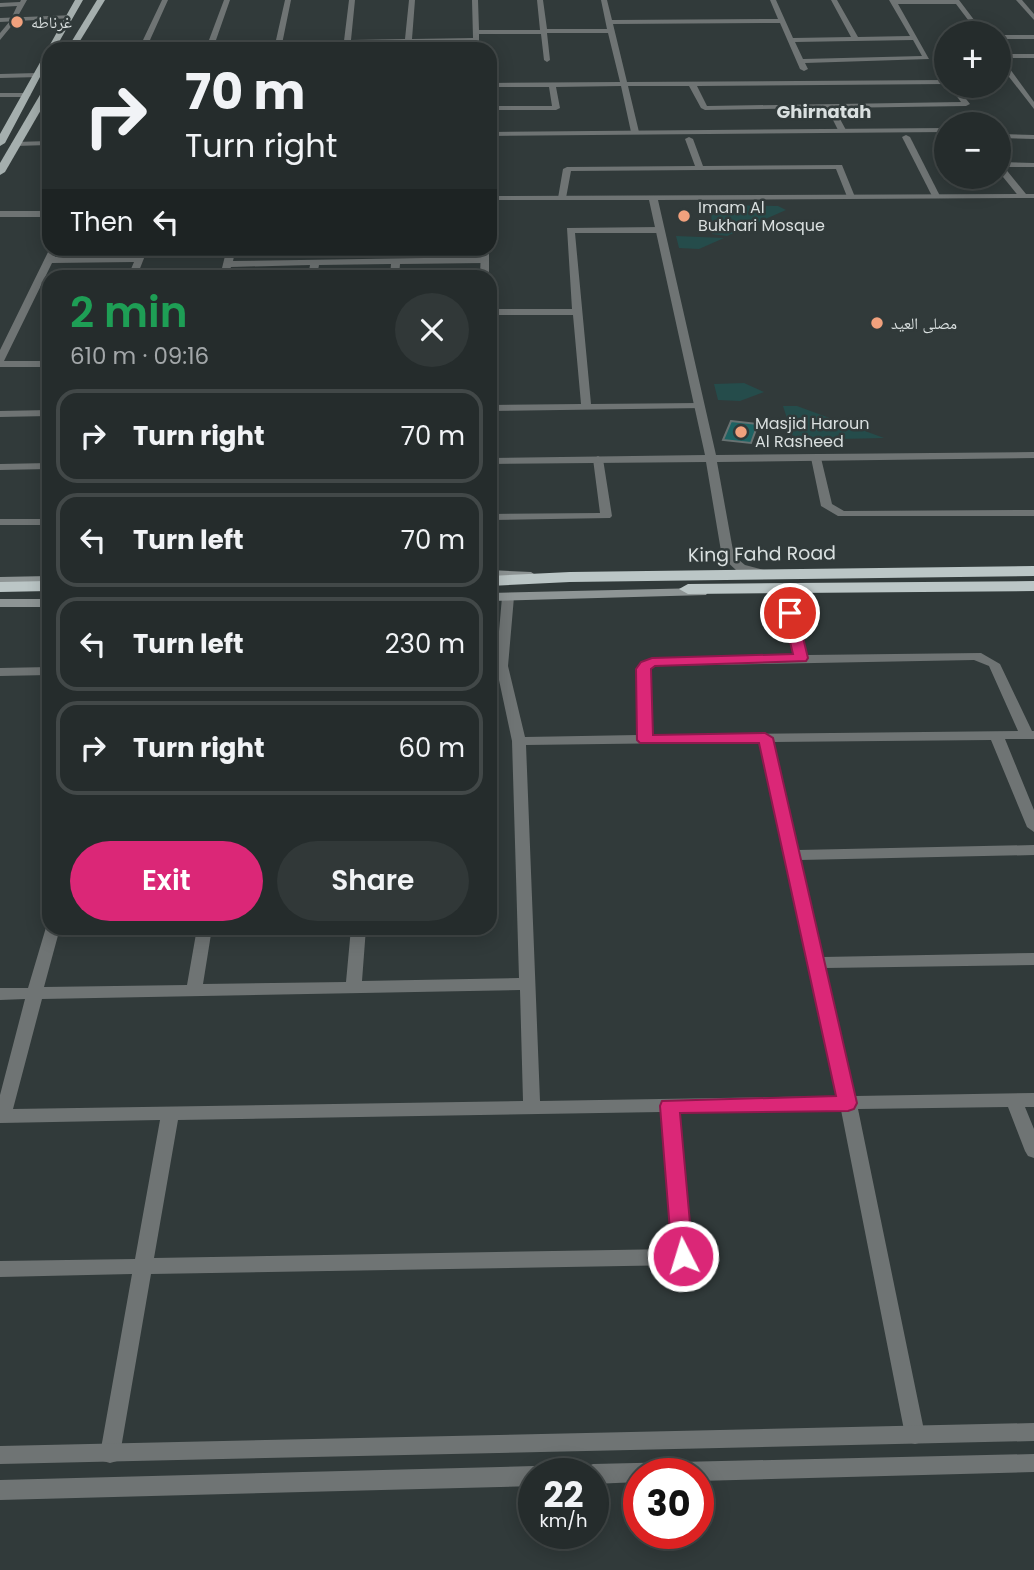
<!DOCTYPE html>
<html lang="en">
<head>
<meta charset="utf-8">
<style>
	body { margin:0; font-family:Poppins,"Noto Naskh Arabic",sans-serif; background:#313838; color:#f1f3f6; height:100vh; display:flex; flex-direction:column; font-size:26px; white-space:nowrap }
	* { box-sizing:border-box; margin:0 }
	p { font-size:23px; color:#a3a7a9 }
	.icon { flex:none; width:38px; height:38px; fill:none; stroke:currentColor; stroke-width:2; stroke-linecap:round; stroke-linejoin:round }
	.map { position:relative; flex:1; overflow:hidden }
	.side { position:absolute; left:42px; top:270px; width:455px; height:665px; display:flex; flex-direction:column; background:#252c2c; border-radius:21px; box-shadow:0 4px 18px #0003,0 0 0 2px #424848 }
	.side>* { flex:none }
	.banner { position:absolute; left:42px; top:42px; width:455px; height:214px; border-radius:21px; box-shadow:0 4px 18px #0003,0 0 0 2px #424848; background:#252c2c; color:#f1f3f6; overflow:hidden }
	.controls { position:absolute; left:934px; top:21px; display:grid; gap:14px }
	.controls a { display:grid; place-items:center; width:77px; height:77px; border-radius:50%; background:#252c2c; box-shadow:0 4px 18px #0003,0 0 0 2px #424848; font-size:35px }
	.speed { position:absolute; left:518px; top:1458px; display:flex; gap:14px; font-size:35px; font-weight:700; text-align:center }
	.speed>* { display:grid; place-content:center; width:91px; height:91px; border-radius:50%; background:#252c2c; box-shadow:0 4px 18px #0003,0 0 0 2px #424848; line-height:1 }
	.speed small { font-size:18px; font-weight:400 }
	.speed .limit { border:10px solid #d22; background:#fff; color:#111 }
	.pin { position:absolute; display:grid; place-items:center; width:60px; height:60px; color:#fff; margin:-30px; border:4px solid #fff; border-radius:50%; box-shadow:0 2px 7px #0007 }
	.me { position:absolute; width:77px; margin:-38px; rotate:355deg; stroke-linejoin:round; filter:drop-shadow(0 0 5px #0008) }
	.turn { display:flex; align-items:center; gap:24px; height:147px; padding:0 28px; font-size:32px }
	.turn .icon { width:91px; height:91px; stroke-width:2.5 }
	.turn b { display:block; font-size:49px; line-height:60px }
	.then { display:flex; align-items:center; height:66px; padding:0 28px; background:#0003; gap:14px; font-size:26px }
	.round { display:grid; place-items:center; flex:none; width:74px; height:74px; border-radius:37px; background:#313838 }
	.overview { display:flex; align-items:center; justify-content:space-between; height:119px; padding:0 28px }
	h1 { font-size:42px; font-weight:600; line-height:52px; color:#1e9e55 }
	.button { display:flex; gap:14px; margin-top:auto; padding:14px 28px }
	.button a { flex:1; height:80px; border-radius:42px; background:#db2777; color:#fff; font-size:28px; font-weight:600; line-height:80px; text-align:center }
	.button a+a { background:#313838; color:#f1f3f6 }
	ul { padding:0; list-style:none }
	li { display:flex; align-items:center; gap:21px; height:94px; margin:0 14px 10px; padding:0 14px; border:4px solid #424848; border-radius:21px }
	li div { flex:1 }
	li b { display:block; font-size:26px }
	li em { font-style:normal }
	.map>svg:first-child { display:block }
</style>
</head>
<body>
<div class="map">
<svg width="1034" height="1570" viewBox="0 0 1034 1570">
	<rect width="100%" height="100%" fill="#313a3a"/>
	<g fill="#254c4b">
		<polygon points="711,205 778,206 786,210 727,236 712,234"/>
		<polygon points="676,236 724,238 699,249 679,248"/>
		<polygon points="744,383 764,392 740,401 718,400 714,384"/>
		<polygon points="783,406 797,406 884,438 794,440"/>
	</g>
	<polygon fill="#1e6363" stroke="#687272" stroke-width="2" points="731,421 758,424 751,443 723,440"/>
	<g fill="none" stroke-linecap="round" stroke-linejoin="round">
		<g fill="#6f7474" fill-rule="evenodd">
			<polygon points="21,0 27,0 14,23 0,40 0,33 10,21 17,6 0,7 0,3 20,2"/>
			<polygon points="162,0 168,0 150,40 209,40 224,0 230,0 216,40 276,40 285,0 291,0 281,49 275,49 276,44 148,44 146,49 140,49 141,44 74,44 71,42 74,40 143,40"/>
			<path d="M349 0H355L351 40 405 39 409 0H415L412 39 473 38 472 0H478L479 30H540L537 0H543L547 29H607L601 0H607L612 20 778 19 770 0H776L793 38 851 37 831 0H837L858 37 910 36 889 0H959L984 33H978L956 4H898L929 59 805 63 808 69 804 71 800 69 780 23 613 24 627 82 947 80V84L697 86 707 106 961 102 949 86H956L970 104 966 106 834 108 846 130 842 132 838 130 827 108 705 110 701 108 689 86H628L639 132 635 134 631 132 621 86 556 87 560 108 556 110H490V106H552L549 87H490V83L620 82 608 33H547L550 60 547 62 544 60 541 34H479V41L476 43 350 44 349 49H343ZM913 40 922 56 803 59 795 42Z"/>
			<polygon points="1016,0 1022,0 1034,14 1034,20"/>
			<rect x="999" y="35" width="35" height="4"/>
			<polygon points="999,54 1034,54 1034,58 1002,58 1034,102 1034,109 999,64"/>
			<polygon points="37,73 40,77 0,78 0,74"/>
			<polygon points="0,93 27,93 31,95 27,97 0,97"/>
			<polygon points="906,135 910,137 940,196 939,198 932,196 902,137"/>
			<polygon points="689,137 693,139 703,166 842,165 855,197 848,199 836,169 571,171 566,198 562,200 558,198 563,169 567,167 695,166 685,139"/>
			<polygon points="999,162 1034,163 1034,167 1004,167 1026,194 1026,198 1020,198 999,172"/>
			<rect x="0" y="211" width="49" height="6"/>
			<polygon points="567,228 660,227 664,230 660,233 575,233 591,404 699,403 704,406 703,408 490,411 490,405 581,404 573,315 490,315 490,309 572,309"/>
			<polygon points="50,248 59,248 55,257 136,256 139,248 148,248 137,276 128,276 134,262 52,263 4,361 49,361 49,367 0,367 0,350"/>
			<polygon points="227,248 236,248 233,261 485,257 489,260 485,263 400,264 399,276 390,276 391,264 319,265 317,276 308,276 310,265 231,267 228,276 220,276"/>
			<polygon points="49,410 49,416 0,417 0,411"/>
			<polygon points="816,455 821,458 832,504 844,511 1034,510 1034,516 838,516 821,506 811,458"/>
			<polygon points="598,456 603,459 612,516 610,518 490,520 490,514 600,513 593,459"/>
			<rect x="0" y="519" width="49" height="6"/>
			<path d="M784 586 790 590 807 655 981 653 1000 664 1032 731H1034V739H1005L1034 810V832L1027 827 991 740 773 742 798 850 1034 845V855L800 860 823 957 1034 953V965L825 968 855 1096 1034 1093V1107H1025L1034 1129V1158L1028 1156 1025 1151 1008 1107 858 1109 925 1435 922 1442 915 1444 908 1442 905 1435 841 1110 678 1112 692 1257 690 1262 683 1265 151 1274 120 1454 117 1461 110 1463 103 1461 100 1454 132 1274 0 1277V1261L135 1259 160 1120 0 1123V1095L25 999 0 1000V988H28L47 924H49V928H60L44 987 187 985 197 928H212L203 984 346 982 351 928H366L362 981 519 978 512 741 496 666 502 597 508 593 514 597 508 666 525 737 638 735 637 669 647 659 794 656 778 590ZM974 660 989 666 1018 731 652 735 649 670 655 666ZM759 742 838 1096 540 1101 526 745ZM520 990 523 1101 13 1109 42 999ZM661 1112 673 1249 154 1258 178 1120Z"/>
			<polygon points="49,667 49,675 0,676 0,668"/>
		</g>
		<g fill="#6f7474" fill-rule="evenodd">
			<polygon points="74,15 72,18 0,22 0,18"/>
			<polygon points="947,128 947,132 490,136 490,132"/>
			<polygon points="999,134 1034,135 1034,139 999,138"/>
			<polygon points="49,141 49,145 15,146 11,144 15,142"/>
			<polygon points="1034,194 1034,198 658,200 716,455 1034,452 1034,458 717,462 734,556 745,565 768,571 770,574 764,578 737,571 722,557 706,462 490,464 490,458 705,455 649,200 490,200 490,196"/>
			<polygon points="481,248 489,248 489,276 480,276"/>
			<polygon points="49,463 49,469 0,470 0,464"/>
			<polygon points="1034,1423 1034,1441 0,1464 0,1446"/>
			<polygon points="1034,1454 1034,1472 698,1481 698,1474 639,1474 639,1482 593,1484 593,1474 583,1474 586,1467 593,1464"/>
			<polygon points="534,1466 541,1469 543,1474 534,1474 534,1486 0,1500 0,1480"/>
		</g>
		<g fill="#8e9595" fill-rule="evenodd">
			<polygon points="490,570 531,572 537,576 531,580 490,578"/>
			<polygon points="49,576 49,584 0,585 0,577"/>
			<polygon points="702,588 706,589 708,592 706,595 490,601 490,593"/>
			<rect x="0" y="599" width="49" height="8"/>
		</g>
		<g fill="#a5afae" fill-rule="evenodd">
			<polygon points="75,0 83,0 55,49 49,49 49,60 5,143 0,146 0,134"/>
			<polygon points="97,0 105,0 75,49 67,49"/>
			<polygon points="49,85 49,96 5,172 0,175 0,163 44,88"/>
		</g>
		<g fill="#bbc6c6" fill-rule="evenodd">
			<polygon points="1034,566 1034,576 570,582 490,586 490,576 570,572"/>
			<polygon points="49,581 49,591 0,592 0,582"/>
			<polygon points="1034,581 1034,591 688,594 679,589 688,584"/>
		</g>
	</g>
	<polygon fill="#db2777" stroke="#8e194d" stroke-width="2" points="790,608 797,613 808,658 806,661 655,666 651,669 653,735 765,733 773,738 857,1103 854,1109 848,1111 680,1113 693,1256 690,1263 683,1265 675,1263 672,1256 660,1106 662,1101 836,1096 759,743 640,743 637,740 636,669 641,662 652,658 793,654 783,613"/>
	<g fill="#f1a17d" stroke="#313a3a" stroke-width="2.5">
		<circle cx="17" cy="22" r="7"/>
		<circle cx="684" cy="216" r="7"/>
		<circle cx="877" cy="323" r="7"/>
		<circle cx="741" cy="432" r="7"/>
	</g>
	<g text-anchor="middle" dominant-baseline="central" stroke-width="5" stroke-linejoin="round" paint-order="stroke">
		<g font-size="16" fill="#d9dfdf" stroke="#313a3a" text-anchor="start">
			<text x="31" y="22">غرناطه</text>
			<text x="698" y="207">Imam Al<tspan x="698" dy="18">Bukhari Mosque</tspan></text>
			<text x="891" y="323">مصلى العيد</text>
			<text x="755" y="423">Masjid Haroun<tspan x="755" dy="18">Al Rasheed</tspan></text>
		</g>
		<g font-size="18" font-weight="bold" fill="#d9dfdf" stroke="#313a3a">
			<text x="824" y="111">Ghirnatah</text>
		</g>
		<g font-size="19" fill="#d9dfdf" stroke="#313a3a">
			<text transform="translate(762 554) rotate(-1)">King Fahd Road</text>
		</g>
	</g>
</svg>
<div class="controls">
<a>+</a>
<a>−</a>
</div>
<div class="speed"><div>22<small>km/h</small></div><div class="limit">30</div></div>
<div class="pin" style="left:790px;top:613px;background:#d93025"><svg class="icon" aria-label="arrive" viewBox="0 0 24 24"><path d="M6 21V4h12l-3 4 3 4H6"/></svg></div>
<svg class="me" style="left:683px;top:1256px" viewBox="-20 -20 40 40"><circle r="17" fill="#db2777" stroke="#fff" stroke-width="3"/><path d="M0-11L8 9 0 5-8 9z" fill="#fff"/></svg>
<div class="banner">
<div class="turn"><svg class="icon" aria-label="right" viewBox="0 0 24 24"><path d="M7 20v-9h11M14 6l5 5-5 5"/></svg><div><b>70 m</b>Turn right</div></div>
<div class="then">Then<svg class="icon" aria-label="left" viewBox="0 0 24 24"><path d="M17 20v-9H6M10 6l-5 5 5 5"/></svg></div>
</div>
<section class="side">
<div class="overview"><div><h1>2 min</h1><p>610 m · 09:16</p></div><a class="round"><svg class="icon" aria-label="close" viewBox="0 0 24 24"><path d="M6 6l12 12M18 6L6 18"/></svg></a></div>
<ul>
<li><svg class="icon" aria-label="right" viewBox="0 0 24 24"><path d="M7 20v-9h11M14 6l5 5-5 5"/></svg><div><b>Turn right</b></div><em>70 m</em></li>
<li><svg class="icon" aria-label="left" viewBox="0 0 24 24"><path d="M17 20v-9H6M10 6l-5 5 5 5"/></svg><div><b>Turn left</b></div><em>70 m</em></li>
<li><svg class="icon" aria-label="left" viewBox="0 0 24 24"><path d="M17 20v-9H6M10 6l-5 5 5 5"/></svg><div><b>Turn left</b></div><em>230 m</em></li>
<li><svg class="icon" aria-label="right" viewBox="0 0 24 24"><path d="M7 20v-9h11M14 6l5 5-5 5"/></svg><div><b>Turn right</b></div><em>60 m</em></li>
</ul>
<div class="button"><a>Exit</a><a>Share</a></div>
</section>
</div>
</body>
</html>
